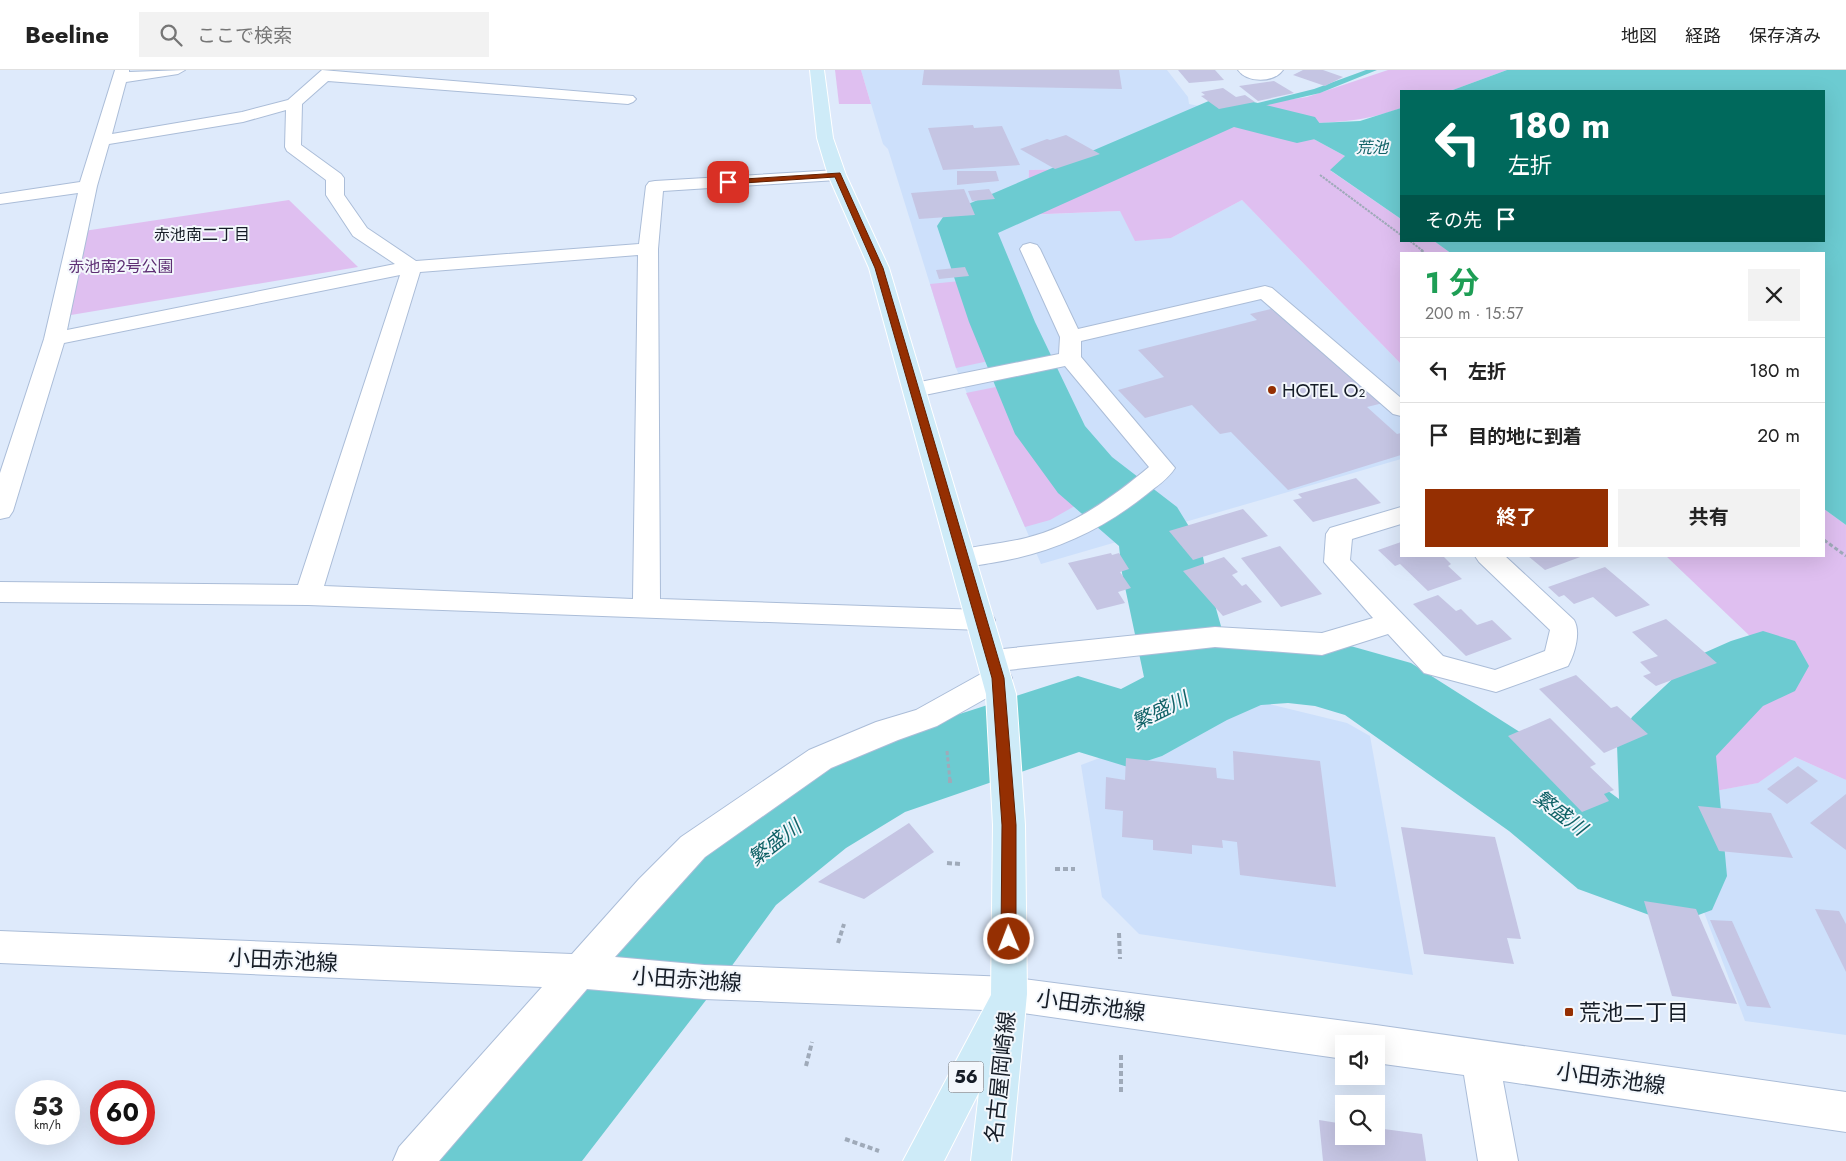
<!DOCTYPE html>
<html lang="ja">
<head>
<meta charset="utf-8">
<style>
	body { margin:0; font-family:Jost,"Noto Sans JP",sans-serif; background:#f2f2f2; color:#222; height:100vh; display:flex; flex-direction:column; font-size:19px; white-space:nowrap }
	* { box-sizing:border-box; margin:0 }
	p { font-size:16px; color:#767676 }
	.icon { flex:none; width:28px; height:28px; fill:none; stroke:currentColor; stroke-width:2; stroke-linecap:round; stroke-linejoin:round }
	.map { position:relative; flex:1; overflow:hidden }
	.side { position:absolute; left:1400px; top:182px; width:425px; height:305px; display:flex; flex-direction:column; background:#fff; border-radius:0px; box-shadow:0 5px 20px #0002 }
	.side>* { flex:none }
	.guide { position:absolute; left:1400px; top:20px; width:425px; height:152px; border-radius:0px; box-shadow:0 5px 20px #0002; background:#00695c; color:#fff; overflow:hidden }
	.buttons { position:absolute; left:1335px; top:965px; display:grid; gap:10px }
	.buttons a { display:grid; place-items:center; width:50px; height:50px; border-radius:0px; background:#fff; box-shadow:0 5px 20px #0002; font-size:25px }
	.speed { position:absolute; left:15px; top:1010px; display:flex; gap:10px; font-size:25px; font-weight:700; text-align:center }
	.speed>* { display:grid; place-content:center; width:65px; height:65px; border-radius:50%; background:#fff; box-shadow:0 5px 20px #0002; line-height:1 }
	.speed small { font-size:12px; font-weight:400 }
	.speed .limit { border:8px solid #d22; background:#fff; color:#111 }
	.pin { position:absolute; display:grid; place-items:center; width:42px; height:42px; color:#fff; margin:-21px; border-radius:10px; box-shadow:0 2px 8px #0006 }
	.me { position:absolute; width:55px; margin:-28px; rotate:359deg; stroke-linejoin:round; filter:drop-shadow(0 0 4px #0008) }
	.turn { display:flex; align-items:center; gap:18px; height:105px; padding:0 25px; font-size:22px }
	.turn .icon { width:65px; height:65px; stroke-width:2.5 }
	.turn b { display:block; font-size:35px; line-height:42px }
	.then { display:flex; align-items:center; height:48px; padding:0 25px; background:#0003; gap:10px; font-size:19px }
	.round { display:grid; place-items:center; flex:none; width:52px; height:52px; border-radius:0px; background:#f2f2f2 }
	.headline { display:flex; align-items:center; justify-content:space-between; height:85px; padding:0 25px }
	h1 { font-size:30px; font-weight:700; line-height:38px; color:#1e9e55 }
	.action { display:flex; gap:10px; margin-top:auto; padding:10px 25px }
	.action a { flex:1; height:58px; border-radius:0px; background:#952f02; color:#fff; font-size:20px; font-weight:700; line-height:58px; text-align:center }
	.action a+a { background:#f2f2f2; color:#222 }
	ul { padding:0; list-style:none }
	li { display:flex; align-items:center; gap:15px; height:65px; padding:0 25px; border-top:1px solid #e0e0e0 }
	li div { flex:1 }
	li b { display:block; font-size:19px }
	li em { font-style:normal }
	header { display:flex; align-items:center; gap:30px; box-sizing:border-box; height:70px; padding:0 25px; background:#fff; border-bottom:1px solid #e0e0e0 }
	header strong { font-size:24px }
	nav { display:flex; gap:28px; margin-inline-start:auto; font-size:18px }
	.search { width:350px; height:45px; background:#f2f2f2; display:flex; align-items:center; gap:12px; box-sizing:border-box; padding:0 18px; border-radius:0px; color:#767676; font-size:19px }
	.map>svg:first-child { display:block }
</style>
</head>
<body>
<header>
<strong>Beeline</strong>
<div class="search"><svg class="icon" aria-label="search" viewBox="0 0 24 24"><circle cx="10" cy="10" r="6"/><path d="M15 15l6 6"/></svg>ここで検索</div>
<nav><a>地図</a><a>経路</a><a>保存済み</a></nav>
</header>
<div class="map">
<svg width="1846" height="1091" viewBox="0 0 1846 1091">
	<rect width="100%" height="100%" fill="#deeafb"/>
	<g fill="#cde0fb">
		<polygon points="861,0 1167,0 1188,27 1189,34 1219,40 1082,99 1029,100 1028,124 979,147 1120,141 1171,168 1242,130 1401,294 1401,389 1041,494 956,298 888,79 883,74"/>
		<polygon points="1253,630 1347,653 1370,666 1413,905 1139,864 1102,827 1081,695"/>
		<polygon points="1795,687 1846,710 1846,965 1745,951 1699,829 1678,728 1757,713"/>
	</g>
	<g fill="#dfbff0">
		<polygon points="835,0 861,0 871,34 839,34"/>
		<path d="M1388 0H1507L1450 21H1401V38C1363 52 1337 52 1297 54V60L1345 86 1331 101 1401 149V171H1434L1452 184H1401V294L1242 130 1171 168 1135 171 1120 141 977 147 1028 124 1029 100 1082 99 1219 40 1307 27Z"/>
		<polygon points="289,130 358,197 65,246 84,161"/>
		<polygon points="1001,207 1004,208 1031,282 956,298 930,214"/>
		<polygon points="1046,307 1064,345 1119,411 1050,450 1025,457 966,323"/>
		<polygon points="1824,439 1846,455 1846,710 1795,687 1758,713 1678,728 1674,679 1737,617 1753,569 1666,486 1824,486"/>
	</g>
	<g fill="#6ccbd1">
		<polygon points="1507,0 1846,0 1846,455 1824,439 1824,184 1452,184 1434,171 1824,171 1824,21 1450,21"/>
		<polygon points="1401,38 1401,149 1330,100 1345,86 1297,60 1297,54 1360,51"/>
	</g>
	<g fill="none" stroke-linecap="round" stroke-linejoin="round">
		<polygon fill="#6ccbd1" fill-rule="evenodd" points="1366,0 1377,0 1320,23 1229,44 1225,41 1314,19"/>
		<polygon fill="#6ccbd1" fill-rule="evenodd" points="1229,26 1315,47 1323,58 1315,69 1297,73 1234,57 998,163 1035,252 1085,356 1112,387 1177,437 1201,476 1206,503 1226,574 1251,566 1288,563 1315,566 1411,593 1581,701 1619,729 1617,675 1632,647 1697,586 1731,571 1763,561 1795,571 1809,596 1795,621 1763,636 1716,686 1727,806 1712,840 1674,854 1578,819 1509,761 1345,645 1315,636 1288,633 1261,635 1227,650 1162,686 1128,697 1079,682 905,742 846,778 776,835 723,908 582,1091 438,1091 457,1046 700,769 774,716 835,684 1078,606 1121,619 1144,607 1122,503 1119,476 1058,423 1015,364 969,252 937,156 945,144 1211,30"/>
	</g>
	<g fill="#c5c5e3">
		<polygon points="924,0 1119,0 1122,19 922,15"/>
		<polygon points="1178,0 1215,0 1224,10 1189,13"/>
		<polygon points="1303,0 1323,0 1343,7 1325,16 1293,5"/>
		<polygon points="1274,11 1294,23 1258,31 1239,16"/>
		<polygon points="1223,18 1236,27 1245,25 1255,32 1219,39 1201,26 1205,25 1201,22"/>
		<polygon points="973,55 974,58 1002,56 1020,95 943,100 928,58"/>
		<polygon points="1066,65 1100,84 1055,99 1020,79 1047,69 1050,70"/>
		<polygon points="957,101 996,101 999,111 957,115"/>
		<polygon points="964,119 975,145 919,149 911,123"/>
		<polygon points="989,119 995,129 972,131 968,121"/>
		<polygon points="965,197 969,206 939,209 936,200"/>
		<polygon points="1271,239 1383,333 1367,337 1397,364 1401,363 1401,385 1288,420 1231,362 1220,364 1192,335 1145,348 1118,320 1164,307 1138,280 1257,250 1250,244"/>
		<polygon points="1356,408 1381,433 1313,452 1293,430 1302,428 1298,424"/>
		<polygon points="1243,439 1268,466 1193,490 1169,461"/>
		<polygon points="1401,472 1401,486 1443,486 1451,494 1448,496 1462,509 1428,521 1400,494 1395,496 1378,480"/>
		<polygon points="1280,476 1322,524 1281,537 1241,488"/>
		<polygon points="1111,483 1112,485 1119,483 1129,499 1120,502 1131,518 1118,522 1125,533 1097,540 1068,493"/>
		<polygon points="1528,486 1583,486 1545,500"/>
		<polygon points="1224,487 1238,502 1232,505 1242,516 1246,514 1262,532 1223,546 1183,501"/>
		<polygon points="1605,497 1650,535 1616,547 1593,527 1574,534 1564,525 1559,527 1548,517"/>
		<polygon points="1438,525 1456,541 1461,539 1477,555 1492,550 1512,569 1466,586 1413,534"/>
		<polygon points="1666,549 1717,593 1656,616 1643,606 1651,603 1640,592 1658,586 1632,562"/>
		<polygon points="1576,605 1611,638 1617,636 1648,664 1604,683 1539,619"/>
		<polygon points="1550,648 1596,694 1590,697 1614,720 1604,724 1609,731 1582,742 1508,666"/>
		<polygon points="1233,681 1320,691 1336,817 1240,805 1237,772 1222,770 1223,778 1192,775 1192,784 1153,780 1153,770 1122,767 1123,741 1105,739 1106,707 1125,710 1126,688 1216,698 1217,708 1234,710"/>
		<polygon points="1798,696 1818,711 1787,734 1767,719"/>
		<polygon points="1846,724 1846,780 1810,753"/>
		<polygon points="1698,736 1771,743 1793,788 1719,781"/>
		<polygon points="909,753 934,782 864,829 818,812"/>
		<polygon points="1401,757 1495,767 1521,869 1507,868 1514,894 1424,884"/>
		<polygon points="1644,831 1696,839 1737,934 1672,926"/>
		<polygon points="1815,839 1839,841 1846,854 1846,902"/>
		<polygon points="1710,850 1732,851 1771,938 1747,936"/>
		<polygon points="1319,1050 1344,1054 1344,1066 1376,1066 1376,1058 1422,1064 1426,1091 1323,1091"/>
	</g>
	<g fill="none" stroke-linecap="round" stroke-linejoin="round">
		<g stroke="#abbdd8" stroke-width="2">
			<g id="minor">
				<path d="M115 0H129V2L185 0 178 4 126 12 112 64 242 42 288 30 322 0 633 26 636 29 633 32 628 34 328 11 302 34 301 75 341 104 344 108V125L367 158 416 191 639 174 646 116 649 112 655 111 837 100 843 101 846 105 843 109 837 110 663 121 658 179 660 529 981 540 991 543 995 550 991 557 981 560 308 535 0 532V512L298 515 400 205 64 273 13 441 9 447 0 449V403L44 269 78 123 0 134V124L80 112ZM286 40 285 77 287 81 326 110V125L353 166 395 194 67 260 97 116 109 74 243 52ZM638 185 633 529 324 516 420 202Z"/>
				<path d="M1238 0H1283C1274 13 1247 13 1238 0Z"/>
				<path d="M1030 173 1037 175 1040 179 1078 259 1265 216 1272 218 1401 328V346L1393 344 1261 229 1081 271V287L1175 398C1168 409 1157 416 1147 424 1101 461 1050 484 991 493 978 495 966 498 954 494L950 488 954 482C977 475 1002 474 1026 468 1072 457 1113 427 1149 397L1065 296 915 327 907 325 904 320 907 315 915 313 1059 284 1060 267 1020 179 1023 175Z"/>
				<path d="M1401 437V454L1352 469 1350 490 1443 586 1495 600 1545 581 1550 560 1479 492 1475 486H1505L1574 550C1581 562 1575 583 1568 596L1496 622 1424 603 1388 564 1322 585 1215 577 1008 600 1012 608 1008 616 937 656 898 670 831 698 705 787 615 887 704 895 1009 907 1376 955 1846 1022V1062L1503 1011 1518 1091H1478L1464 1005 1376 993V974H1344V989L1009 941 704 929 587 919 439 1091H393L399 1077 542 917 0 893V861L572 884 639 809 681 767 809 680 876 652 916 640 988 600 983 599 979 591 983 583 993 580 1215 557 1322 563 1373 548 1324 492 1326 464 1330 458Z"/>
			</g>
		</g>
		<g stroke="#fff" stroke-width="2">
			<polygon id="major" points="810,0 824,0 833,68 846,105 889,198 1016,624 1025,755 1027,924 1011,1091 971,1091 979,1022 944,1091 903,1091 991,925 993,755 986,624 869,198 828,105 817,68"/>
		</g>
		<g stroke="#9faab9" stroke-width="2" stroke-dasharray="2.5 1" stroke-linecap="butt">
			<polyline points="1320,105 1401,165"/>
			<polyline points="1410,171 1423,181"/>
		</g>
		<polyline stroke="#9faab9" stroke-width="2.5" stroke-dasharray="3 2" stroke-linecap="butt" points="1421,180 1426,184"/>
		<g stroke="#9faab9" stroke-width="3" stroke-dasharray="4 2.5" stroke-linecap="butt">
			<polyline points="1824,470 1846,486"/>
			<polyline points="947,681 950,711"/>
		</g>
		<g stroke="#9faab9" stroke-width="4" stroke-dasharray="5 3" stroke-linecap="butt">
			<polyline points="950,709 950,713"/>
			<polyline points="947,793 960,794"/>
			<polyline points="1055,799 1075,799"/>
			<polyline points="1119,863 1120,889"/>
			<polyline points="838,873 844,854"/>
			<polyline points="1121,985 1121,1024"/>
			<polyline points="806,996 812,972"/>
			<polyline points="845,1069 879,1081"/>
		</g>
		<use href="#minor" fill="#fff" fill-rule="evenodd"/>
		<use href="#major" fill="#ceebf8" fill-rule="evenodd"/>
	</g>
	<polygon fill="#952f02" stroke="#611f01" points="840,103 883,198 1004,608 1016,755 1016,869 1014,874 1009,876 1004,874 1001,869 1002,755 992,608 875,198 835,107 728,114 724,112 728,110"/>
	<g fill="#952f02" stroke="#f3f7fc" stroke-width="2">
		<circle cx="1272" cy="320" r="5"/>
		<rect x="1564" y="937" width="10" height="10" rx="2.5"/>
	</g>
	<g text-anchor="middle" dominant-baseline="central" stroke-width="4" stroke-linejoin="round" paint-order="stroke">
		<g font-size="16" font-style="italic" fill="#116267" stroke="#f3f7fc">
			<text x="1372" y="77">荒池</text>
		</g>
		<g font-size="16" fill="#161d27" stroke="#f3f7fc">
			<text x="202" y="164">赤池南二丁目</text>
		</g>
		<g font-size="16" fill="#5e2f74" stroke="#f3f7fc">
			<text x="121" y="196">赤池南2号公園</text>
		</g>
		<rect fill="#f3f7fc" stroke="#585e67" stroke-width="1" x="948.5" y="991.5" width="35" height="31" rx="4"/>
		<g font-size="18" font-weight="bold" fill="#161d27">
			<text x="966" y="1007">56</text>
		</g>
		<g font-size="19" fill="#161d27" stroke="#f3f7fc" text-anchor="start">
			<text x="1282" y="320">HOTEL O₂</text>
		</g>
		<g font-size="20" font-style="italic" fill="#116267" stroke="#f3f7fc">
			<text transform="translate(1160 641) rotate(-26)">繁盛川</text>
			<text transform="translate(1560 743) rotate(37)">繁盛川</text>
			<text transform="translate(775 773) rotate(-38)">繁盛川</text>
		</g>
		<g font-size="22" fill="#161d27" stroke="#f3f7fc">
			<text transform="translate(283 890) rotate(3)">小田赤池線</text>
			<text transform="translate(687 909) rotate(4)">小田赤池線</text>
			<text transform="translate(1091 935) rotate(8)">小田赤池線</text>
			<text transform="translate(1000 1007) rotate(-84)">名古屋岡崎線</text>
			<text transform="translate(1611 1008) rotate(8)">小田赤池線</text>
		</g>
		<g font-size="22" fill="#161d27" stroke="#f3f7fc" text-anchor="start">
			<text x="1579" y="942">荒池二丁目</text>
		</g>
	</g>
</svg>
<div class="buttons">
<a><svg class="icon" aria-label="sound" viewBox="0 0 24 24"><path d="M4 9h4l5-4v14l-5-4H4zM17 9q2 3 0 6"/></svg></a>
<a><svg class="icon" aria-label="search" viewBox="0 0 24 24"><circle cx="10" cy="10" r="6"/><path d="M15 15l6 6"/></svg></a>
</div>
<div class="speed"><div>53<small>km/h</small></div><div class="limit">60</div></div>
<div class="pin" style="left:728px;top:112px;background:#d93025"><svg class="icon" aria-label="arrive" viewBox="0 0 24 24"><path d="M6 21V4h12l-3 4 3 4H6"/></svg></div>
<svg class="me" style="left:1009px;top:869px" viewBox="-20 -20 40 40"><circle r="17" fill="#952f02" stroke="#fff" stroke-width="3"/><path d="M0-11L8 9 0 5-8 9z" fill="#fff"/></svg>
<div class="guide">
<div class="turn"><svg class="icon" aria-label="left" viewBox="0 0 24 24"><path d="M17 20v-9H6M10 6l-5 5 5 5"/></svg><div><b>180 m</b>左折</div></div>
<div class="then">その先<svg class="icon" aria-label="arrive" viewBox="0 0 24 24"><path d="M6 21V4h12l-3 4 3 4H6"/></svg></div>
</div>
<section class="side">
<div class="headline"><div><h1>1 分</h1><p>200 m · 15:57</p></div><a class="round"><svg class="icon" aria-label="close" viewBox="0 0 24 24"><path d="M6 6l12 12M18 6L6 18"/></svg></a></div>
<ul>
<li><svg class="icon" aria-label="left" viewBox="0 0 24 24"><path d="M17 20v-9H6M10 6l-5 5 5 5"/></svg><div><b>左折</b></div><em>180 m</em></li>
<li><svg class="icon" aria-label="arrive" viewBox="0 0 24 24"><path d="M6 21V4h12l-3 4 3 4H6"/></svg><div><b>目的地に到着</b></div><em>20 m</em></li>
</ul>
<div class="action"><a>終了</a><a>共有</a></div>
</section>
</div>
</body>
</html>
